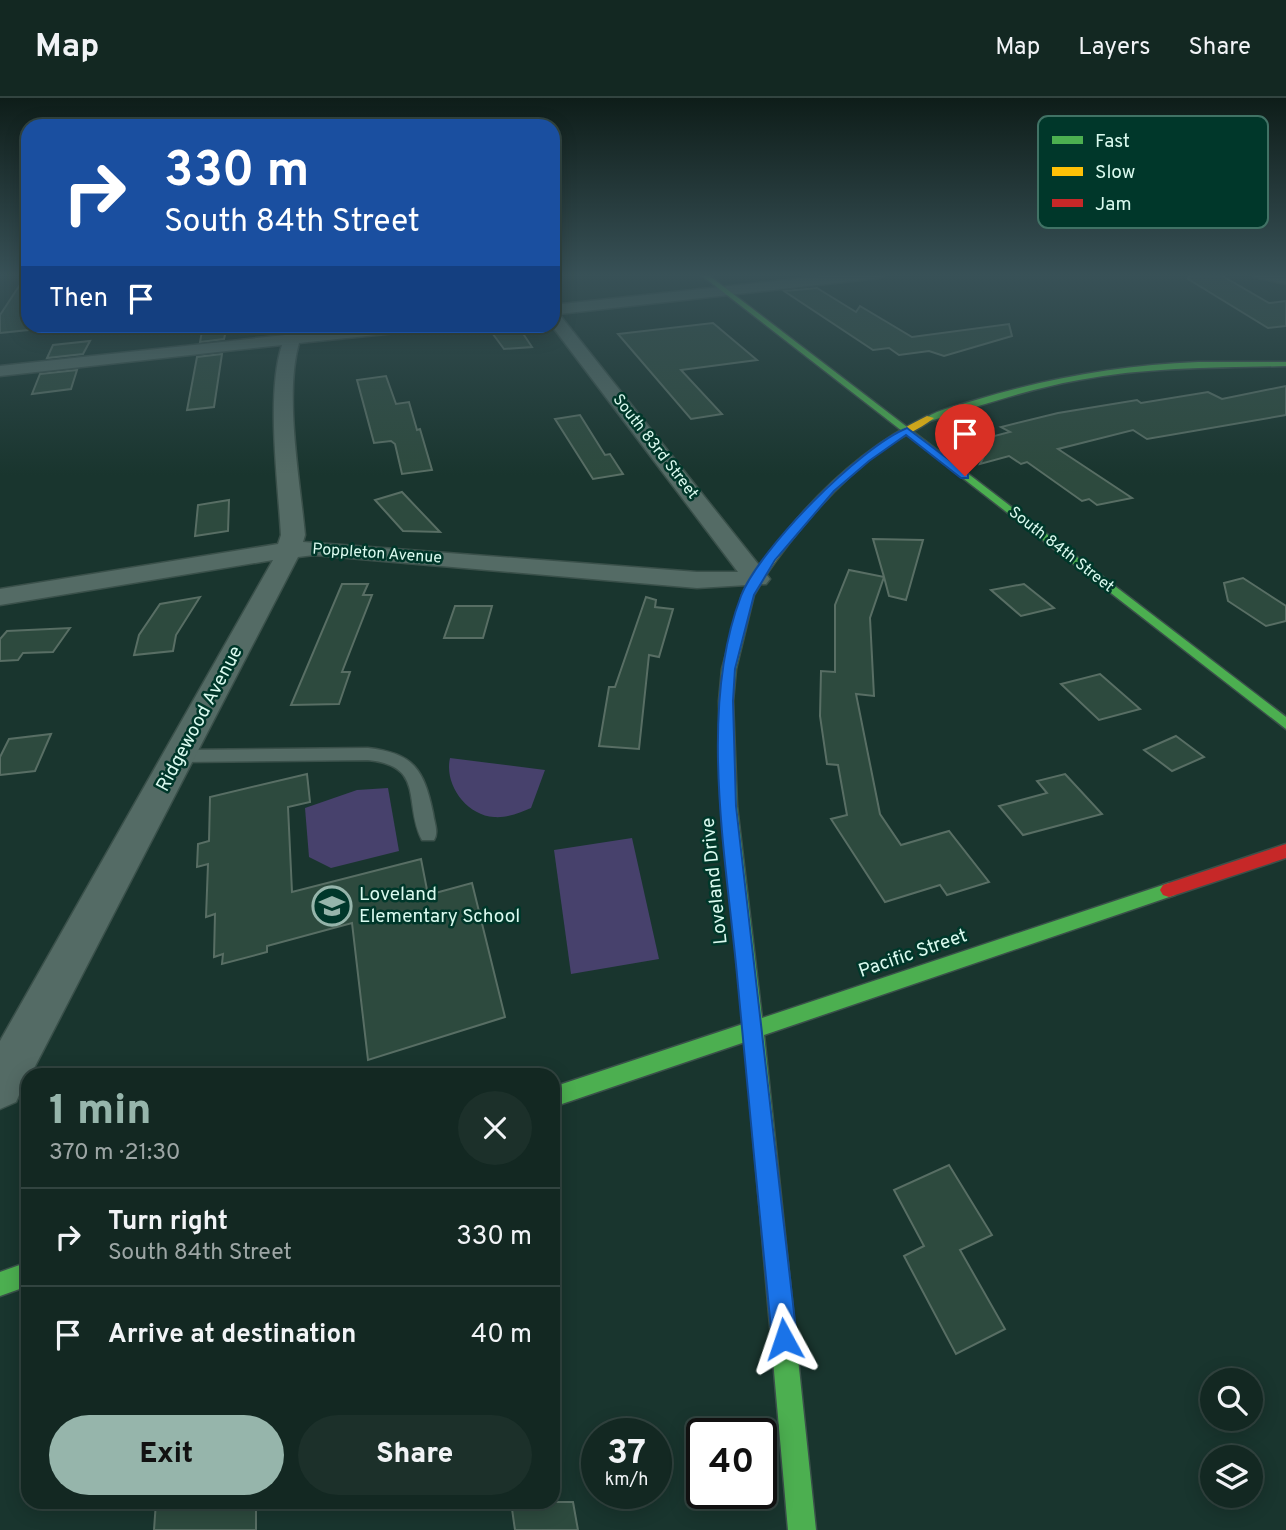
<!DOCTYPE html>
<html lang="en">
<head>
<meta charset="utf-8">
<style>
	body { margin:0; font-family:Overpass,sans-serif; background:#1c302a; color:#f1f3f6; height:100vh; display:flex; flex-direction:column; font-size:26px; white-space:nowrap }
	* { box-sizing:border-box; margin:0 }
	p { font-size:23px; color:#9da6a5 }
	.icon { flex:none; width:38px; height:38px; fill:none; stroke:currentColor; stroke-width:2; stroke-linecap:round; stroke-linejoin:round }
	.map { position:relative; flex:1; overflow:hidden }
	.details { position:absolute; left:21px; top:970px; width:539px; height:441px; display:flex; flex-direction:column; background:#132822; border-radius:21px; box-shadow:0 4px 18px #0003,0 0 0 2px #324440 }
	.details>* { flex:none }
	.hud { position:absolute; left:21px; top:21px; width:539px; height:214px; border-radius:21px; box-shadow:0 4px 18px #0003,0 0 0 2px #324440; background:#1a4fa0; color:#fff; overflow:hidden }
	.controls { position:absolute; left:1200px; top:1270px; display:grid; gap:14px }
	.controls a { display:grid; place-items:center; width:63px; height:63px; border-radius:50%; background:#132822; box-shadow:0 4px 18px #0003,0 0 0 2px #324440; font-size:35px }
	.speed { position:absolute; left:581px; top:1320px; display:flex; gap:14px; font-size:35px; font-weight:700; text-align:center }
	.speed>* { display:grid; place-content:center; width:91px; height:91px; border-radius:50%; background:#132822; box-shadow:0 4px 18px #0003,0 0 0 2px #324440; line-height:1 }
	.speed small { font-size:18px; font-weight:400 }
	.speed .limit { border:4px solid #111; border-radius:10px; background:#fff; color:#111 }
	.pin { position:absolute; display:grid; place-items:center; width:60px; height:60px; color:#fff; margin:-72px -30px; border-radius:50% 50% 50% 0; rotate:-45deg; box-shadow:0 0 7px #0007 }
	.pin .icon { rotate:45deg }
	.me { position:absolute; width:77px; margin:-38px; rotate:355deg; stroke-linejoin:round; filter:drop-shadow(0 0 5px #0008) }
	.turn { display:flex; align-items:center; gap:24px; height:147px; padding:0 28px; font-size:32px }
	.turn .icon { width:91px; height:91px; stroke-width:2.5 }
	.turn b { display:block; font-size:49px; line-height:60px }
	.then { display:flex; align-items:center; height:66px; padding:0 28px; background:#0003; gap:14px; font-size:26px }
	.round { display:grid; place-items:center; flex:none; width:74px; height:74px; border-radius:37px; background:#1c302a }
	.summary { display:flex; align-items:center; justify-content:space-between; height:119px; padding:0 28px }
	h1 { font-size:42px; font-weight:800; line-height:52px; color:#96b5ab }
	.cta { display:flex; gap:14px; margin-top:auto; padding:14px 28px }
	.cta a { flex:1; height:80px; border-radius:42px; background:#96b5ab; color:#111; font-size:28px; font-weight:800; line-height:80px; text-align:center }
	.cta a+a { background:#1c302a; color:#f1f3f6 }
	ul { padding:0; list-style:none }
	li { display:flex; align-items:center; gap:21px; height:98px; padding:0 28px; border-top:2px solid #324440 }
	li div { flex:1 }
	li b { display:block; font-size:26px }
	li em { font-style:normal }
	header { display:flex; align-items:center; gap:42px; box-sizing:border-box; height:98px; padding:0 35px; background:#132822; border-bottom:2px solid #324440 }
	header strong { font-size:33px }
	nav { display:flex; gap:38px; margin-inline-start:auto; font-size:24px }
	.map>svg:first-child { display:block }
</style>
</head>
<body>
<header>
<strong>Map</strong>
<nav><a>Map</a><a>Layers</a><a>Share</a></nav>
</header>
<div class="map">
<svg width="1286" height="1432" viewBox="0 0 1286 1432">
	<rect width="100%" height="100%" fill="#19352e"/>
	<g fill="#47416c">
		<path d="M450 660 545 672 531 710C520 715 507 720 494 719 466 717 444 686 450 660Z"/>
		<polygon points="388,690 399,753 331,770 309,759 305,710 357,692"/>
		<polygon points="632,740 659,861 571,876 554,752"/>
	</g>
	<g fill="#2d4a3e" stroke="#586e64" stroke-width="2">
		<polygon points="27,176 28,232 0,235 0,217"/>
		<polygon points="1191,176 1219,176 1269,205 1286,203 1286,228 1268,230 1188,181"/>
		<polygon points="817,190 856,214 860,208 912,239 1009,226 1012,238 944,258 929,253 899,257 889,250 873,252 784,193"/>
		<polygon points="713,225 757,262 681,272 722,316 691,321 618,236"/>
		<polygon points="203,228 227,228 224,241 200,244"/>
		<polygon points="487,228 518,228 532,249 504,251"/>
		<polygon points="90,243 83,256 47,260 53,247"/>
		<polygon points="222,256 214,309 187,312 197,259"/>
		<polygon points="77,272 71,291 32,296 40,276"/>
		<polygon points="386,278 396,306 409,304 417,332 420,331 432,372 402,376 395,346 391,343 374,345 357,282"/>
		<polygon points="1286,288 1286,317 1147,341 1133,332 1058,351 1132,400 1097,407 1089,401 1082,403 1027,364 1021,366 1009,358 980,366 994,338 1010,334 1001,329 1058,315 1137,302 1141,305 1208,294 1222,301"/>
		<polygon points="580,317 605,357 610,356 623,376 593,381 555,321"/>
		<polygon points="402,394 440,434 403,433 375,402"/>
		<polygon points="229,402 228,433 195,438 198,407"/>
		<polygon points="873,441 923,442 906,502 889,498 884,479 870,520 874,598 856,596 880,716 901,747 949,733 989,784 947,797 940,787 885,804 831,721 847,717 838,667 827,666 820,618 821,573 835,574 835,507 849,472 884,479"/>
		<polygon points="1243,480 1286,508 1286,523 1266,528 1228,503 1224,485"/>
		<polygon points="342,486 368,486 363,497 372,497 342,574 350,574 339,606 291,607"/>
		<polygon points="1024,486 1054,510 1021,518 991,492"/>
		<polygon points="200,499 176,537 173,553 134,557 139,537 160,506"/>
		<polygon points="646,499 656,502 655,509 673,511 659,559 649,557 639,651 599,648 609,589 615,589"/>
		<polygon points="455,508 492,508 483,540 444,540"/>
		<polygon points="70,530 53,554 23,555 18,562 0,563 0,541 7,533"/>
		<polygon points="1100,576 1140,611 1099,622 1061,586"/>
		<polygon points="51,636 35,673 0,677 0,659 9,641"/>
		<polygon points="1176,638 1204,659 1172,673 1144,652"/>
		<polygon points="307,676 310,704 288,709 292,794 421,761 428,797 472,785 505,919 368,962 352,825 267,848 267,854 222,866 223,856 214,859 215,816 206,819 208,766 197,769 198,746 209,743 210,699"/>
		<polygon points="1065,676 1102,716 1023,737 999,708 1047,695 1037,683"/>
		<polygon points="949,1067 992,1137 960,1152 1005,1231 956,1256 904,1158 924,1148 894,1092"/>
		<polygon points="156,1404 256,1404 256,1432 154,1432"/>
		<polygon points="511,1404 573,1404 578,1432 515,1432"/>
	</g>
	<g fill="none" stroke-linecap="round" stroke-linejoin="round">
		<g stroke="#3a504a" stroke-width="3">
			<path id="lane" d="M368 650C413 655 424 671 433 715 434 724 439 734 434 742H422C403 705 426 668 368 662L181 664 173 658 181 652Z"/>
		</g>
		<g stroke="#3a504a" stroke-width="3">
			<g id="street">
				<path d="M840 176H886L879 180 559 216 766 476 770 481 766 486 697 490 314 457 298 459 31 976H28L16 1004 0 1011V943L273 462 0 507V491L278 446 281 437C278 384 266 296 282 247L0 278V268L285 237 288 228H304L302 235 375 228H423L415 233 299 245C284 296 300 383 305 437L303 444 697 474H738L552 228 553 207Z"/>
				<polygon points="1252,176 1286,178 1286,186 1254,179"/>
			</g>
		</g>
		<g stroke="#3a504a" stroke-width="3">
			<g id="fast">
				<polygon points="700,176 707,176 1286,619 1286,631"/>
				<path d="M1198 264H1286V268C1216 270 1148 269 1079 282 1028 291 980 308 930 323L926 320C939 311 960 307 976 302 1048 280 1123 267 1198 264Z"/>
				<polygon points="757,479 763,482 754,497 736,571 733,603 737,708 762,920 1169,785 1175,787 1178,792 1175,797 764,937 816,1432 788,1432 745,944 553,1009 553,989 743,926 721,708 719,603 722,571 742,497 753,480"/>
				<polygon points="28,1164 28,1188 0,1198 0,1174"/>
			</g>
		</g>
		<g stroke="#3a504a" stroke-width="3">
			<path id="slow" d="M927 318 934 320C919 332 900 339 884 350 834 387 795 434 761 484H753L751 482C796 414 853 354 927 318Z"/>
		</g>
		<g stroke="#3a504a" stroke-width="3">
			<polygon id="jam" points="1286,746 1286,760 1169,799 1163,797 1160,792 1163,787"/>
		</g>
		<use href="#lane" fill="#546b65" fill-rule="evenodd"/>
		<use href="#street" fill="#546b65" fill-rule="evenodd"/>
		<use href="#fast" fill="#4caf50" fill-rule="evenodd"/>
		<use href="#slow" fill="#ffc107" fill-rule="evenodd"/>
		<use href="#jam" fill="#c62828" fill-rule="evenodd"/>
	</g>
	<linearGradient id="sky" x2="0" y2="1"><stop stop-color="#0e1d19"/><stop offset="0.47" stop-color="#385157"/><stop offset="1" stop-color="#385157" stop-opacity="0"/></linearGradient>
	<rect width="1286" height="377" fill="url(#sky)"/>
	<path fill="#1a73e8" stroke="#114b97" stroke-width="2" d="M907 330 968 376V380H961L906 337 869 363 834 393 775 462 754 497 735 571 733 603 736 708 797 1241 793 1250 784 1254 775 1250 772 1241C760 1120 748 998 737 877 726 759 698 610 741 498 759 451 860 349 907 330Z"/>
	<defs>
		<g id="school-ring" transform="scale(2.0125)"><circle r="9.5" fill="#00372a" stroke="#96b5ab" stroke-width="1.5"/><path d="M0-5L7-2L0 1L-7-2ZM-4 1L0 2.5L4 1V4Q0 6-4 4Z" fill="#96b5ab"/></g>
	</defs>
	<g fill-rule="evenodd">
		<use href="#school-ring" x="332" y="808"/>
	</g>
	<g text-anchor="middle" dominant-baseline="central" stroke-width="5" stroke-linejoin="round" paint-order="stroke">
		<g font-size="16" fill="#dafaef" stroke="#00372a">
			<text transform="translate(655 349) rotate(52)">South 83rd Street</text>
			<text transform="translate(1061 452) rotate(38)">South 84th Street</text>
			<text transform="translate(377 456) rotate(4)">Poppleton Avenue</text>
		</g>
		<g font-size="19" fill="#dafaef" stroke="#00372a">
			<text transform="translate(200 621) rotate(-62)">Ridgewood Avenue</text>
			<text transform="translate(715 783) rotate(-96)">Loveland Drive</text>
			<text transform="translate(913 856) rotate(-19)">Pacific Street</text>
		</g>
		<g font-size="19" fill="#dafaef" stroke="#00372a" text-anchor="start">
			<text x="359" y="797">Loveland<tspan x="359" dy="22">Elementary School</tspan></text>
		</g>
	</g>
	<rect x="1038" y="18" width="230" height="112" rx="10" fill="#00372a" stroke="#417265" stroke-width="2"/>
	<rect x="1052" y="38" width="31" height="8" fill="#4caf50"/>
	<rect x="1052" y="69" width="31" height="9" fill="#ffc107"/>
	<rect x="1052" y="101" width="31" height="8" fill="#c62828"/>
	<g font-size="19" fill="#dafaef">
		<text x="1095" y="49">Fast</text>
		<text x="1095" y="80">Slow</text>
		<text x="1095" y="112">Jam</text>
	</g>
</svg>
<div class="controls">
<a><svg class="icon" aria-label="search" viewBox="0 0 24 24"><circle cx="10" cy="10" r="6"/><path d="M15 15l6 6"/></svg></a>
<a><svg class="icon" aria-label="layers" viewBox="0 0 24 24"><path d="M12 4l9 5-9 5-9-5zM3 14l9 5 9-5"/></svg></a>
</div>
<div class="speed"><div>37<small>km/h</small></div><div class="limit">40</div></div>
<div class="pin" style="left:965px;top:378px;background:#d93025"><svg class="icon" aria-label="arrive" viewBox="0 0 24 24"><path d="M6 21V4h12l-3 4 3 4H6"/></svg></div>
<svg class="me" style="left:784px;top:1241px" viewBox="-20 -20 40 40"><path d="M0-17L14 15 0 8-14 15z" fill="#1a73e8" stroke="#fff" stroke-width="4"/></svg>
<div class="hud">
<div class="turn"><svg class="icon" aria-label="right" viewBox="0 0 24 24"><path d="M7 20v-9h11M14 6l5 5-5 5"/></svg><div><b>330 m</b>South 84th Street</div></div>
<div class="then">Then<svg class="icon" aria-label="arrive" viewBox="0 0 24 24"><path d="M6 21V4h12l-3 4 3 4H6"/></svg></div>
</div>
<section class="details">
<div class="summary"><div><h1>1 min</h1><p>370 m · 21:30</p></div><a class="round"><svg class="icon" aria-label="close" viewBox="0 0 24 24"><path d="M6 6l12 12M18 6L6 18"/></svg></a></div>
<ul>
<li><svg class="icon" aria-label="right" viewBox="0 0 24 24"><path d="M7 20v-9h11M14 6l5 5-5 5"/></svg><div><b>Turn right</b><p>South 84th Street</p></div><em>330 m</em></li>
<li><svg class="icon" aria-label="arrive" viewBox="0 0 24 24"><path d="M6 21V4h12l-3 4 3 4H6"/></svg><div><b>Arrive at destination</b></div><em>40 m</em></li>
</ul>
<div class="cta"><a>Exit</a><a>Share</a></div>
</section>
</div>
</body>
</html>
